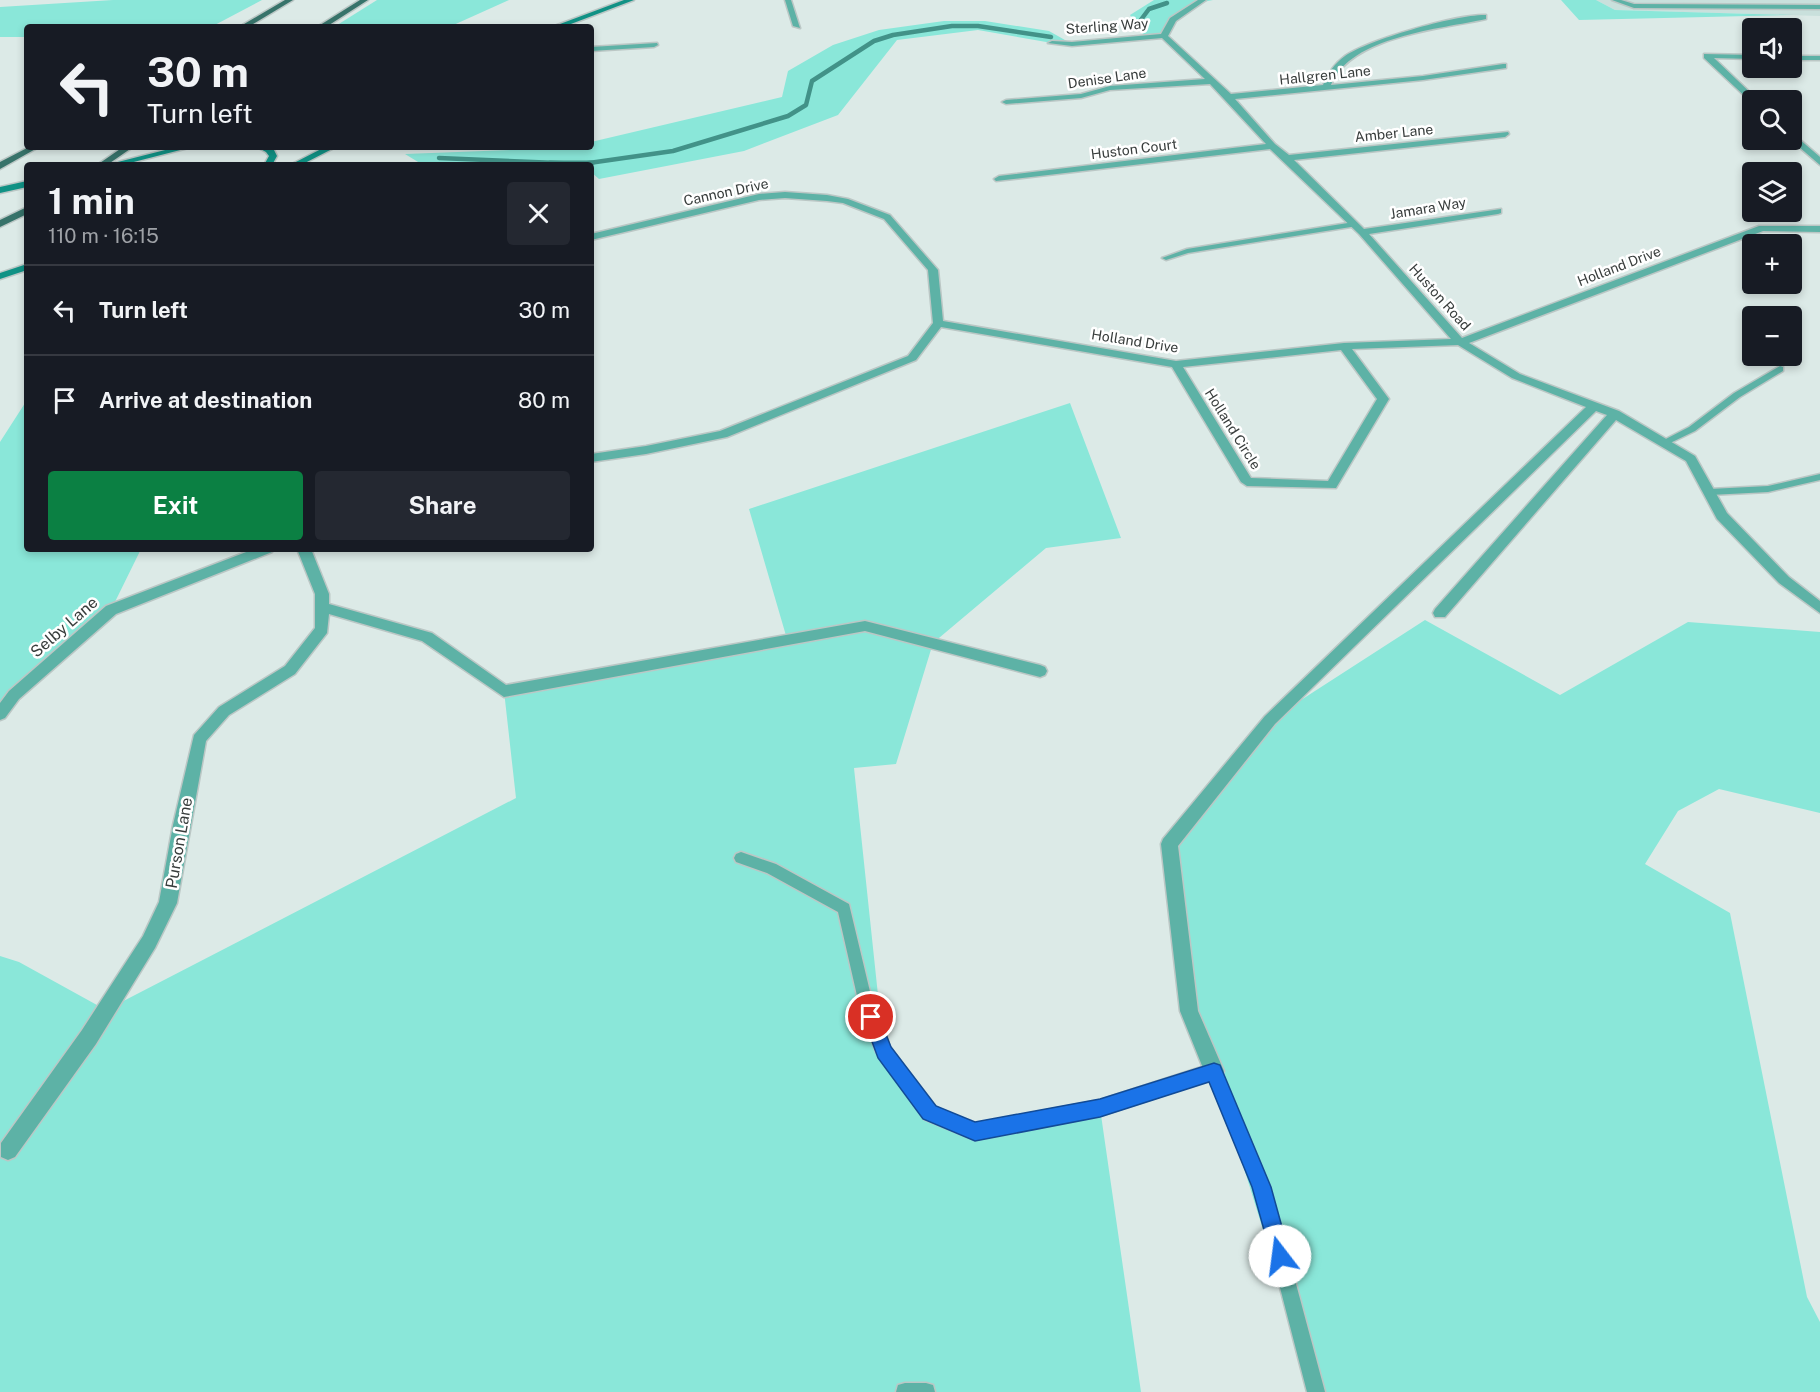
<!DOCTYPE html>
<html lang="en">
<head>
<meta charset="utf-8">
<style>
	body { margin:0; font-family:"Public Sans",sans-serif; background:#242831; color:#f1f3f6; height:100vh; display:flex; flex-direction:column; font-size:22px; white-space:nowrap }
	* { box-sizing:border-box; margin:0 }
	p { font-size:20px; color:#9ea1a6 }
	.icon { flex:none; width:33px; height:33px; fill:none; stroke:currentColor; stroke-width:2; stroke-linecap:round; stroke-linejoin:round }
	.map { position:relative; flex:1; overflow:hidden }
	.sheet { position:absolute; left:24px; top:162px; width:570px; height:390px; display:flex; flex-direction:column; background:#171b24; border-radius:6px; box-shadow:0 3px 9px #0003 }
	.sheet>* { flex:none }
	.banner { position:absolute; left:24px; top:24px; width:570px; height:126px; border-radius:6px; box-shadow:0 3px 9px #0003; background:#171b24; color:#f1f3f6; overflow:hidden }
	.fabs { position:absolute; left:1742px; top:18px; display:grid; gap:12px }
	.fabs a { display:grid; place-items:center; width:60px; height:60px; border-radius:6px; background:#171b24; box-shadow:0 3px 9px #0003; font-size:30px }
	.pin { position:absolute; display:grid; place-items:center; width:51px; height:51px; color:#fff; margin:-26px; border:3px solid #fff; border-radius:50%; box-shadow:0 2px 6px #0007 }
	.me { position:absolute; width:66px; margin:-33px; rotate:345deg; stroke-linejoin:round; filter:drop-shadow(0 0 4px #0008) }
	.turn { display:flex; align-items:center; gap:21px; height:126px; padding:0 24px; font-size:27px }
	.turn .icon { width:78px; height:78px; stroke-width:2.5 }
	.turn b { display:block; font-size:42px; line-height:51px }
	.round { display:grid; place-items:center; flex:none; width:63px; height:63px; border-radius:6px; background:#242831 }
	.headline { display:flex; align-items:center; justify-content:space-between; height:102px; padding:0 24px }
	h1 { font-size:36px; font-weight:700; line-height:45px }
	.action { display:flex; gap:12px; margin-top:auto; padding:12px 24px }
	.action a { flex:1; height:69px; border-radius:6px; background:#0b8043; color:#fff; font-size:24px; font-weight:700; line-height:69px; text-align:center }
	.action a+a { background:#242831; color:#f1f3f6 }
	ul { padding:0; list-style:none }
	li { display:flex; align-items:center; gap:18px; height:90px; padding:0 24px; border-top:2px solid #363941 }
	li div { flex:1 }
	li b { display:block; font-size:22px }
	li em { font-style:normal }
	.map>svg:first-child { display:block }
</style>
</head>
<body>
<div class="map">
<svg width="1820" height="1392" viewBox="0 0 1820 1392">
	<rect width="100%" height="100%" fill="#dceae7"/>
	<polygon fill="#c9e0dc" points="1596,0 1820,0 1820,16 1615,10"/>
	<g fill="#8ae7d9">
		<polygon points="113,0 262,0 211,27 27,27 27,37 0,37 0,7"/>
		<polygon points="377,0 509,0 449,27 334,27"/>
		<path d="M1154 0H1213C1191 3 1175 17 1164 36L1145 37 1130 15Z"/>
		<polygon points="1561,0 1596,0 1615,10 1793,15 1579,20"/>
		<polygon points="944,21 985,21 1049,31 1072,44 1052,43 978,30 897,40 838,115 744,151 599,179 591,172 591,165 483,162 477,164 485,165 423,165 405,154 591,147 591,142 782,97 788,71 833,45 879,30"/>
		<polygon points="27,400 27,549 141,549 111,610 0,714 0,442"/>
		<polygon points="1070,403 1121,538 1046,548 933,643 896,764 854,768 884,1052 930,1113 975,1132 1100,1108 1141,1392 0,1392 0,956 19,962 106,1010 516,798 504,691 787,639 749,509"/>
		<polygon points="1425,620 1560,695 1688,622 1820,632 1820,813 1719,789 1678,811 1645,864 1730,913 1807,1297 1820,1322 1820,1392 1313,1392 1214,1071 1189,1011 1169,844 1270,720"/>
	</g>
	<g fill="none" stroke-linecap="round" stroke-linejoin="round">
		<g stroke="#429288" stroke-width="4.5">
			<polyline points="1140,21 1149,9 1167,3"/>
			<polyline points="439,158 582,164 673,151 788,116 806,105 812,81 874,41 893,35 952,26 978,26 1051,37"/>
		</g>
		<polyline stroke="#429288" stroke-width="5" points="550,163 592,163"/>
		<g stroke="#bbc7c5" stroke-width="3">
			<g id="service">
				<polygon points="1612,0 1621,0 1634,4 1820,5 1820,9 1634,8"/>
				<polygon points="1354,222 1358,224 1357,226 1188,253 1166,260 1162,258 1187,249"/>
				<polygon points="1780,366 1783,367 1783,371 1740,397 1695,431 1666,445 1663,446 1658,443 1689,427 1734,393"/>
				<polygon points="1820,474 1820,480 1768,492 1710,495 1705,492 1710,489 1768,486"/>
				<polygon points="741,852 776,864 849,904 872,1000 890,1047 936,1107 975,1124 1100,1100 1214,1063 1219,1066 1270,1187 1325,1392 1307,1392 1254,1187 1210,1080 1100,1116 975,1140 924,1119 876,1052 858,1000 838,912 767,873 736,862 734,858 736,854"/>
				<polygon points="905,1383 926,1383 933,1385 935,1392 896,1392 898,1385"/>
			</g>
		</g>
		<g stroke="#bbc7c5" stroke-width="3">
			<g id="minor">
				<polygon points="785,0 791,0 800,28 793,26"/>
				<path d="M1198 0H1206L1176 21 1168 36 1231 94 1323 85C1328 73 1334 64 1345 56 1368 40 1457 14 1486 15V19C1441 29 1350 36 1331 85L1423 76 1503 64H1506V68L1423 80 1235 99 1275 144 1289 155 1508 132 1509 134 1505 137 1294 160 1364 229 1501 209V213L1498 214 1369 234 1462 338 1759 226H1820V232L1763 231 1469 343 1520 374 1619 411 1695 456 1727 513 1789 577 1820 601V613L1779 583 1717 519 1686 461 1616 420 1445 617H1435L1433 613 1435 609 1607 415 1596 411 1275 724 1178 846 1198 1011 1224 1071 1221 1078 1214 1081 1207 1078 1180 1011 1161 844 1163 839 1265 716 1586 407 1512 378 1458 345 1352 349 1389 399 1336 488 1247 486 1241 482 1172 367 941 327 916 360 727 437 646 454 591 462V454L646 446 720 431 908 356 933 323 928 270 884 219 843 203 827 201 785 198 759 200 591 240V234L759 194 785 192 827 195 848 199 890 215 938 270 943 321 1176 361 1344 343 1451 339 1359 234 1270 149 996 181 994 179 999 176 1266 144 1210 84 1110 90 1081 98 1006 104 1002 102 1006 100 1081 94 1110 86 1205 79 1162 38 1072 46 1048 43 1052 41 1072 42 1161 34 1170 18ZM1341 350 1377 399 1328 481 1251 478 1183 367Z"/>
				<polygon points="657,43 658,45 654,47 591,51 591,47"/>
				<polygon points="1704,54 1752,55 1752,59 1714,58 1758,100 1751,102 1704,58"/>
				<rect x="1791" y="56" width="29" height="4"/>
				<polygon points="1791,132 1820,157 1820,165 1791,140"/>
				<polygon points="254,549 274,549 272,552 116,614 19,699 5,718 0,720 0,703 9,691 106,606"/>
				<polygon points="297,549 311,549 329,594 329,604 432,633 506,685 865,621 1040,665 1045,667 1047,671 1045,675 1040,677 865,631 504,697 422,641 329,614 327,633 295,674 229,715 206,741 177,903 155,948 96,1044 15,1157 8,1160 1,1157 1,1143 82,1030 143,936 159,902 173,825 194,735 219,707 285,666 315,628 315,594"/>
			</g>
		</g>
		<g stroke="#bbc7c5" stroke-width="3">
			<g id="secondary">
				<polygon points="624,0 634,0 563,27 552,27"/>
				<polygon points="177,147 192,147 122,165 106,165"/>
				<polygon points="257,147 273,148 277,156 272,165 264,165 269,156 266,152"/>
				<polygon points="325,147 336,147 301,165 290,165"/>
				<polygon points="27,181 27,187 0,193 0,187"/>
				<polygon points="27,264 27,270 0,279 0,273"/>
			</g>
		</g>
		<g stroke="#bbc7c5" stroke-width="3">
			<g id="primary">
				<polygon points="285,0 293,0 248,27 239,27"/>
				<polygon points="360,0 368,0 326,27 317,27"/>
				<polygon points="29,147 39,147 0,169 0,162"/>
				<polygon points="123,147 133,147 107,165 97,165"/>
				<polygon points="27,207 27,214 0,227 0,220"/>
			</g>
		</g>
		<use href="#service" fill="#5db2a6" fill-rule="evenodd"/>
		<use href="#minor" fill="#5db2a6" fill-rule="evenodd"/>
		<use href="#secondary" fill="#109285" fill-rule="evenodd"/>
		<use href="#primary" fill="#37736a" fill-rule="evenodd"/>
	</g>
	<polygon fill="#1a73e8" stroke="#114b97" stroke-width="1.5" points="871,1009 877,1011 891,1047 936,1106 975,1122 1100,1099 1214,1063 1220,1065 1271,1187 1290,1256 1287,1262 1280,1265 1273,1262 1252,1187 1209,1082 1100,1117 975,1141 923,1119 878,1058 863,1017 865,1011"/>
	<g text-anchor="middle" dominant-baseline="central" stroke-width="5" stroke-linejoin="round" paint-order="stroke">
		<g font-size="14" fill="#383d3c" stroke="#fff">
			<text transform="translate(1107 26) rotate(-4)">Sterling Way</text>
			<text transform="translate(1325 75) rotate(-6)">Hallgren Lane</text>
			<text transform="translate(1107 78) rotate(-8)">Denise Lane</text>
			<text transform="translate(1394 133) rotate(-6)">Amber Lane</text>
			<text transform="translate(1134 149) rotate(-7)">Huston Court</text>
			<text transform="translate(726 192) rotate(-12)">Cannon Drive</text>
			<text transform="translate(1428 208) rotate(-9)">Jamara Way</text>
			<text transform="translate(1619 266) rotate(-21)">Holland Drive</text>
			<text transform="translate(1440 297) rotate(48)">Huston Road</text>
			<text transform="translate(1135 341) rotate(9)">Holland Drive</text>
			<text transform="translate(1233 429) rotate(58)">Holland Circle</text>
		</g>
		<g font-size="16" fill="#383d3c" stroke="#fff">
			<text transform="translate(64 627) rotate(-41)">Selby Lane</text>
			<text transform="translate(179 843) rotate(-80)">Purson Lane</text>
		</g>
	</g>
</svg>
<div class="fabs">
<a><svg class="icon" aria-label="sound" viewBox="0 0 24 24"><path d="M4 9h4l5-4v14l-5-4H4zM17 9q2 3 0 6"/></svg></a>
<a><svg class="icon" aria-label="search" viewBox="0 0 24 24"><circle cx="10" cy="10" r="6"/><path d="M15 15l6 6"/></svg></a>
<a><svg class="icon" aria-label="layers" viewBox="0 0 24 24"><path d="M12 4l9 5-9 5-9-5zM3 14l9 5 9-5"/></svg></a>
<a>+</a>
<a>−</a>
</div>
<div class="pin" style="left:871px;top:1017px;background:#d93025"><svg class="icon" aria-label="arrive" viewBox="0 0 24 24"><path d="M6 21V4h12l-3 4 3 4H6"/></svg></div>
<svg class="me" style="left:1280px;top:1256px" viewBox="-20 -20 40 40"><circle r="19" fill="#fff"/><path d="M0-13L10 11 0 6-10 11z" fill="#1a73e8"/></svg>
<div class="banner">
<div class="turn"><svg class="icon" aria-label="left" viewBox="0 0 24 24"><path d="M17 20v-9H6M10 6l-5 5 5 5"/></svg><div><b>30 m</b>Turn left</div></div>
</div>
<section class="sheet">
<div class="headline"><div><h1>1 min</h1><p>110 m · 16:15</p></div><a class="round"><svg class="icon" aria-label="close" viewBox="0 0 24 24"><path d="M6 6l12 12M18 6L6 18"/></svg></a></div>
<ul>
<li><svg class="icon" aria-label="left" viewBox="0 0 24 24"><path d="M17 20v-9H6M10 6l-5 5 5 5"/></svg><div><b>Turn left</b></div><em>30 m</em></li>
<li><svg class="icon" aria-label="arrive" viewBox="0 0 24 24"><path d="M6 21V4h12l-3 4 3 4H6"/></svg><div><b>Arrive at destination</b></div><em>80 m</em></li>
</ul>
<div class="action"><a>Exit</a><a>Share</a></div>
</section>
</div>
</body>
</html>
